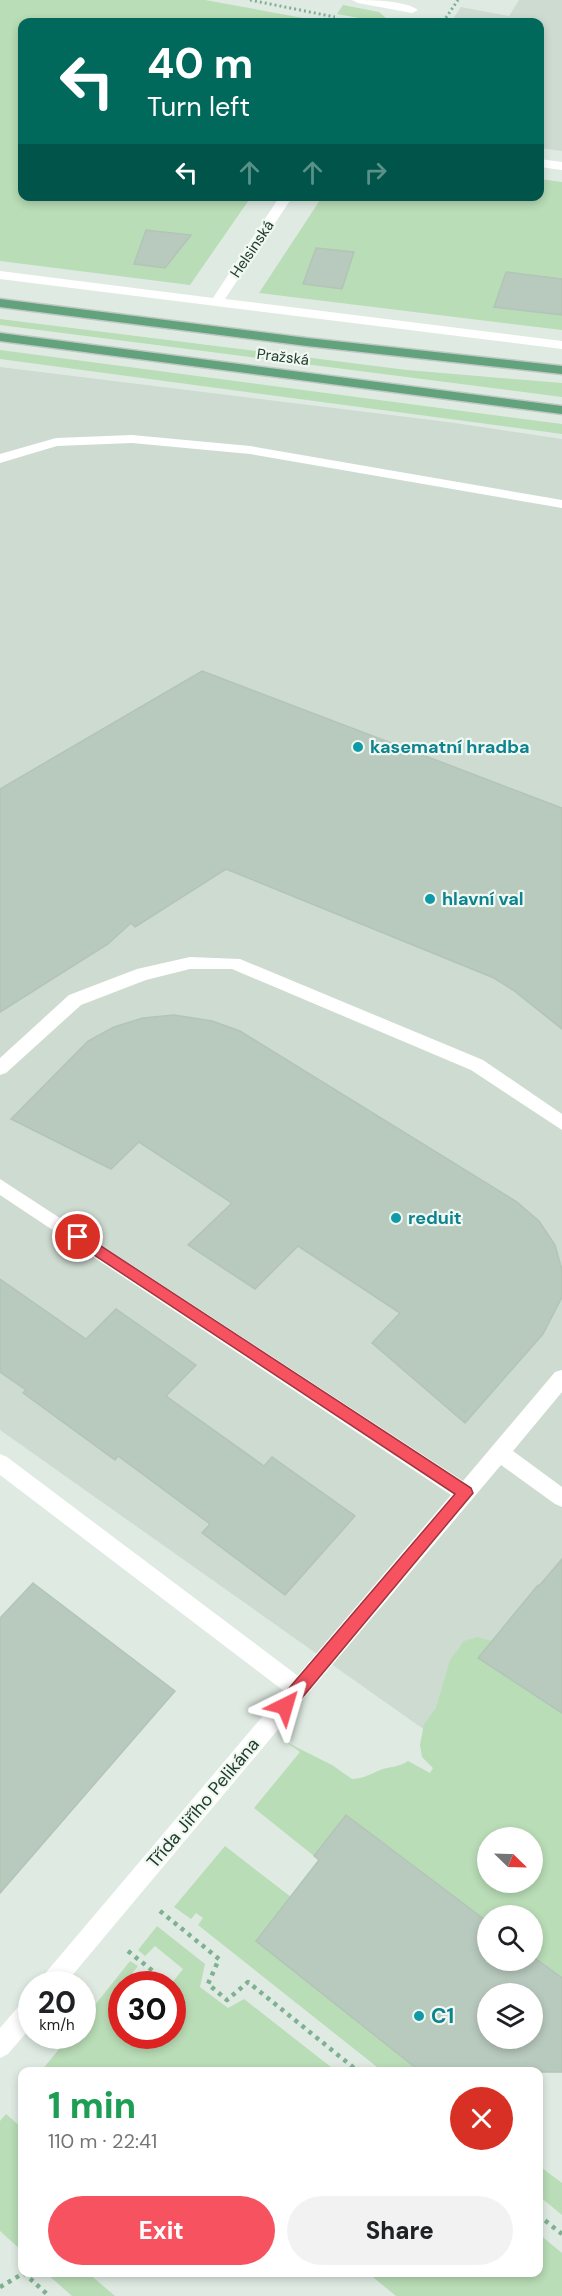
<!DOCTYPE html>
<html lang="en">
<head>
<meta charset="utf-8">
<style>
	body { margin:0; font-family:"DM Sans",sans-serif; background:#f2f2f2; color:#202124; height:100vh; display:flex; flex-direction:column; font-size:22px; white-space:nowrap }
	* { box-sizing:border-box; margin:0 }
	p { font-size:20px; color:#757577 }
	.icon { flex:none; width:33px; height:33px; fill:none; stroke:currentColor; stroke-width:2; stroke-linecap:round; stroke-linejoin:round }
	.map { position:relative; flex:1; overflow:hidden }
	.sheet { position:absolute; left:18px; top:2067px; width:525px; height:210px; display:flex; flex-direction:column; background:#fff; border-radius:12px; box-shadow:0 3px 9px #0003 }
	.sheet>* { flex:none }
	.guide { position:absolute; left:18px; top:18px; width:526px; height:183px; border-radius:12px; box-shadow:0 3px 9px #0003; background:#00695c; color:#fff; overflow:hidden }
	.needle { width:39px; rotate:113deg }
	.fabs { position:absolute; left:477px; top:1827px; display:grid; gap:12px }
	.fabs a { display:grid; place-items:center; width:66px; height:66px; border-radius:50%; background:#fff; box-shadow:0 3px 9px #0003; font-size:30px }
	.speed { position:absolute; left:18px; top:1971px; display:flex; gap:12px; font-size:30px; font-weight:700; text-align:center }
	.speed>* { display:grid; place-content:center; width:78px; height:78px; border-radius:50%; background:#fff; box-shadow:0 3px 9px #0003; line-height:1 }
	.speed small { font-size:15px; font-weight:400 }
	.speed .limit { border:9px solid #d22; background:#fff; color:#111 }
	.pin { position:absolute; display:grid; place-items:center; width:51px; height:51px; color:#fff; margin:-26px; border:3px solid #fff; border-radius:50%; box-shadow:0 2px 6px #0007 }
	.me { position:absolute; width:66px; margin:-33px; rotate:40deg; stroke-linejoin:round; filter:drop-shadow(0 0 4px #0008) }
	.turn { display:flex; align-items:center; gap:21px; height:126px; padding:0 30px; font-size:27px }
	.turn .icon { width:78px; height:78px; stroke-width:2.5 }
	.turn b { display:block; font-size:42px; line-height:51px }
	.lanes { display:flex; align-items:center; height:57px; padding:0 30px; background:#0003; justify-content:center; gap:30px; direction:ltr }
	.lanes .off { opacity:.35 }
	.round { display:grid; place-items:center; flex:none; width:63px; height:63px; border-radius:32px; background:#f2f2f2 }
	.overview { display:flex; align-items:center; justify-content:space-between; height:102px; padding:0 30px }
	h1 { font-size:36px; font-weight:800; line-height:45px; color:#1e9e55 }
	.cta { display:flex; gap:12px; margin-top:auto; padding:12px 30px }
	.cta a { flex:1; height:69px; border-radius:36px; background:#f6525f; color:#fff; font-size:24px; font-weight:800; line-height:69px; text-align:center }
	.cta a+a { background:#f2f2f2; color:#202124 }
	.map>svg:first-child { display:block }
</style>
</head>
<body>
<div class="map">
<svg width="562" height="2296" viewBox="0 0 562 2296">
	<rect width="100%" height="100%" fill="#dfebe2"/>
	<g fill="#cedbd1">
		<polygon points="519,0 562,0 562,151 540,148 540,22 451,22 461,7 509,16"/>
		<polygon points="0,367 448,422 562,439 562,1827 0,1430"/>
	</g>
	<g fill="#b9ddb7" fill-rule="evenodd">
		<polygon points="0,0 205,0 325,22 22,22 22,196 251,197 190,285 0,261"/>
		<polygon points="343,5 379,12 387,19 371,18 370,20 337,14"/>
		<polygon points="540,179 562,182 562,330 259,293 322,197 540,196"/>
		<polygon points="0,319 407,370 562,383 562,397 0,325"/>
		<polygon points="0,350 562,424 562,434 0,359"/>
		<path d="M477 1637 492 1641 479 1659 562 1713V1978L533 1956 532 1916H488L487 1922 314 1856 254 1808 300 1752 286 1742 332 1765 352 1779C365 1778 368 1775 380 1770 390 1766 398 1768 408 1761L430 1773 433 1768 422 1757 420 1745 424 1724 436 1708 450 1660 464 1641ZM488 1838H532V1882H488Z"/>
		<polygon points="225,1846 291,1897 414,2066 409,2071 382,2071 198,1925 203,1918 196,1913 191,1919 174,1907"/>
		<polygon points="157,1926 205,1964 200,1987 228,2008 244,1999 336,2071 41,2071 70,2036 82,2036 83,2020 130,1961 138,1966 120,1988 122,2036 172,2036 171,1984 183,1969 155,1946 145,1956 138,1950"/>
		<polygon points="6,2114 22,2128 22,2251 0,2231 0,2121"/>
		<polygon points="538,2165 562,2183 562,2215 539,2196"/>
		<polygon points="539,2234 562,2253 562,2296 396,2296 368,2273 538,2272"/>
		<polygon points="46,2273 88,2273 115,2296 72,2296"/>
	</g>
	<g fill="#b8c9bd" stroke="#b2c5b7" stroke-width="1.5" fill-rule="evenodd">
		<polygon points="146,230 191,235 165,268 134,264"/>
		<polygon points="316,248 354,252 342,289 303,284"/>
		<polygon points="506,272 562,279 562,315 494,307"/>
		<polygon points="202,671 562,808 562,1029 513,990 494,978 226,869 135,927 131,923 108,944 0,1012 0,789"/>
		<polygon points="174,1015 212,1021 240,1031 517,1202 539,1221 555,1245 562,1270 562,1297 543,1334 465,1423 372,1343 400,1313 298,1246 255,1289 188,1245 232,1203 139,1142 111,1169 11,1119 88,1041 114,1027 143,1018"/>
		<polygon points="0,1279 86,1339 116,1309 196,1365 166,1396 264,1466 272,1457 355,1516 285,1595 202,1533 210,1524 118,1456 115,1460 23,1393 26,1390 0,1372"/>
		<polygon points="562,1559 562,1713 478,1658 538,1585 539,1586"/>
		<polygon points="33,1583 175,1691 0,1893 0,1618"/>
		<path d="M346 1815 488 1922V1960H532V1956L562 1978V2072H421L256 1941 319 1860 314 1856ZM488 1994H532V2038H488Z"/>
	</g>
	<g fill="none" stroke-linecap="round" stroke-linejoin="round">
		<g stroke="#c1c8c4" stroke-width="3">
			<g id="primary">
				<polygon points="0,299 307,338 562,366 562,374 307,346 0,307"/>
				<polygon points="0,333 562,406 562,414 0,341"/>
			</g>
		</g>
		<g stroke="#7fb091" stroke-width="3" stroke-dasharray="2 3" stroke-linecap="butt">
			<polyline points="250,0 335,17"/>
			<polyline points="443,22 458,0"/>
		</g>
		<g stroke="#7fb091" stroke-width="4.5" stroke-dasharray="4 5" stroke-linecap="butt">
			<polyline points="160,1911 219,1959 208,1984 227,2000 248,1982 359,2072"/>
			<polyline points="128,1951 154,1972 144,1984"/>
			<polyline points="538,2215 562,2234"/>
			<polyline points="0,2287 24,2273 49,2296"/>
		</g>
		<g fill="#fff" fill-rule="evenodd">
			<polygon points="132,435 250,446 562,500 562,508 250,454 132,443 57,446 0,463 0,454 56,438"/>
			<polygon points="190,957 240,959 483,1060 562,1114 562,1130 471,1070 232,969 190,969 146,980 81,1005 6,1073 0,1075 0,1058 69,995 137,969"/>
			<polygon points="0,1179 463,1481 555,1372 562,1370 562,1392 513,1451 562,1487 562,1507 555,1504 501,1465 306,1696 299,1699 292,1696 288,1689 292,1682 451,1495 0,1195"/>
		</g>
		<g fill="#fff" fill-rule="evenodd">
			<path d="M352 0C369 0 404 0 418 10L412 13 358 3Z"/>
			<polygon points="540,159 562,162 562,170 540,167"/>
			<polygon points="280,196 293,196 225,299 562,341 562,349 0,279 0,271 213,298"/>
			<polygon points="0,1454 7,1457 306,1682 310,1689 306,1696 65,1984 40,1984 43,1976 284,1691 0,1475"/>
			<polygon points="32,1997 32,2026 8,2054 0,2058 0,2028 24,2000"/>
		</g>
		<use href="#primary" fill="#62a27d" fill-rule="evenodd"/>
	</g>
	<polygon fill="#f6525f" stroke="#a0353e" stroke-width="1.5" points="78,1231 471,1488 473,1493 291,1711 285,1713 279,1711 277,1706 279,1700 455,1494 73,1241 71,1237 73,1233"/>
	<g fill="#0f9aa8" stroke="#f0f8f1" stroke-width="2">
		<circle cx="358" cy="747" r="6"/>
		<circle cx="430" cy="899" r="6"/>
		<circle cx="396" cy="1218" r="6"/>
		<circle cx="419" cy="2016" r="6"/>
	</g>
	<g text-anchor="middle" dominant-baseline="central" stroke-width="4.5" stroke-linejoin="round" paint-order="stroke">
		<g font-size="15" fill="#203c2b" stroke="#f0f8f1">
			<text transform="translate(252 249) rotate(-56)">Helsinská</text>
			<text transform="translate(283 357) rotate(7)">Pražská</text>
		</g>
		<g font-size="18" font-weight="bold" fill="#0d838f" stroke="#f0f8f1" text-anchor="start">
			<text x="370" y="747">kasematní hradba</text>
			<text x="442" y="899">hlavní val</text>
			<text x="408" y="1218">reduit</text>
		</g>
		<g font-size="18" fill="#203c2b" stroke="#f0f8f1">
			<text transform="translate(203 1803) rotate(-50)">Třída Jiřího Pelikána</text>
		</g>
		<g font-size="21" font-weight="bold" fill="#0d838f" stroke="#f0f8f1" text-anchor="start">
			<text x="431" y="2016">C1</text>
		</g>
	</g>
</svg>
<div class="fabs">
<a><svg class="needle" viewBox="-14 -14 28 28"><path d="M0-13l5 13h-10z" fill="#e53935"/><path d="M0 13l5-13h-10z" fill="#757577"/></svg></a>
<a><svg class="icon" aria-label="search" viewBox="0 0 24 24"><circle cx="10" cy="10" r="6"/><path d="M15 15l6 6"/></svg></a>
<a><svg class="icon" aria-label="layers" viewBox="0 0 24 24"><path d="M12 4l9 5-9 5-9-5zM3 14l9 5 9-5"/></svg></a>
</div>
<div class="speed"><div>20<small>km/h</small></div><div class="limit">30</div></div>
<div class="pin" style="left:78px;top:1237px;background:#d93025"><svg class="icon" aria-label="arrive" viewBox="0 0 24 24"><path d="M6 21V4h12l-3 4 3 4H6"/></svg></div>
<svg class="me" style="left:285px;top:1706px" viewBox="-20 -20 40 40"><path d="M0-17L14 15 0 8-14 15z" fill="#f6525f" stroke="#fff" stroke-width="4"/></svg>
<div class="guide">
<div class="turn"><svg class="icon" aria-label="left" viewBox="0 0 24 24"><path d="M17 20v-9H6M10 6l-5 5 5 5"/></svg><div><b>40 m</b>Turn left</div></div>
<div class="lanes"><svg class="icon" aria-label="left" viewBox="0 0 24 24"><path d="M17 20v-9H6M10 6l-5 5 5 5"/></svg><svg class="icon off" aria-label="ahead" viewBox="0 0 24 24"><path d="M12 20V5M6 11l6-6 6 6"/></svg><svg class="icon off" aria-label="ahead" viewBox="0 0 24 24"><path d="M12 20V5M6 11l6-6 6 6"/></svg><svg class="icon off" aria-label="right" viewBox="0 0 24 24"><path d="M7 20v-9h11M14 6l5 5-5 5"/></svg></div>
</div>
<section class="sheet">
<div class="overview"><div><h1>1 min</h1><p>110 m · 22:41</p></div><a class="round" style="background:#d93025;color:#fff"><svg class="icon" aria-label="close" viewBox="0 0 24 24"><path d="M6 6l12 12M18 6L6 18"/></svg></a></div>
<div class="cta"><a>Exit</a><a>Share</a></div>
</section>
</div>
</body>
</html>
